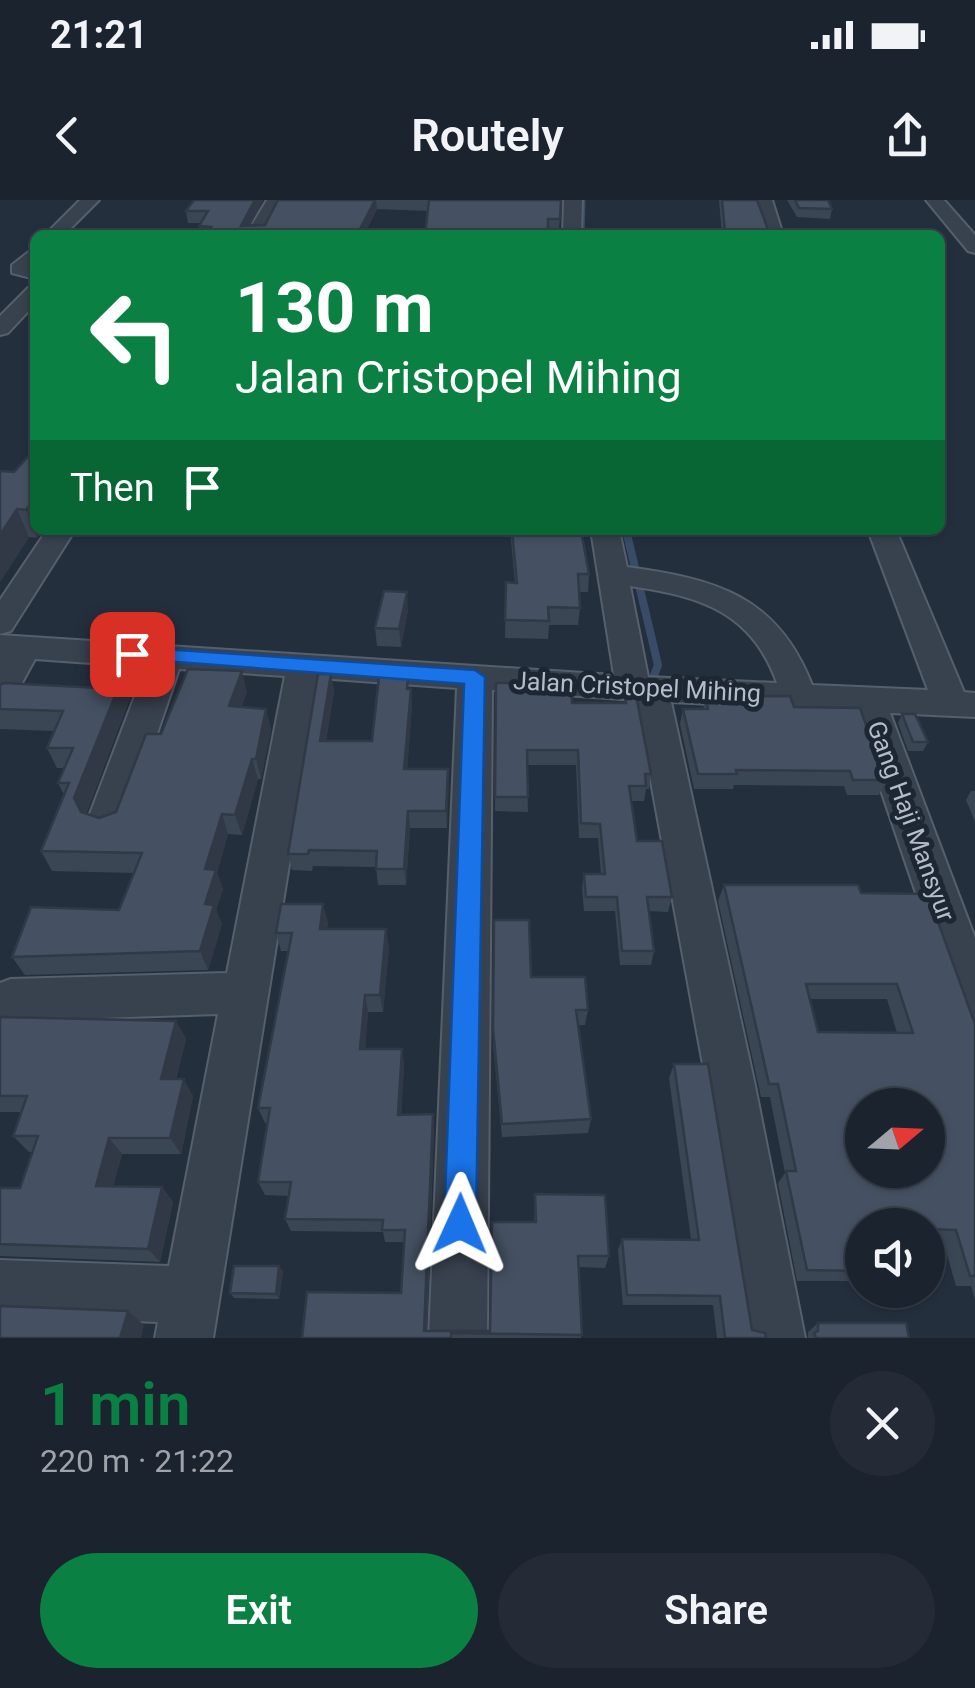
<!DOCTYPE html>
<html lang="en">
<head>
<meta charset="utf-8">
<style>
	body { margin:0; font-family:Roboto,sans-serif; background:#242b36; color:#f1f3f6; height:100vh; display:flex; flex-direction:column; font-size:38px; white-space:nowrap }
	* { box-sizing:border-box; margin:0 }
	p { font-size:32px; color:#a0a4aa }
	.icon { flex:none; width:55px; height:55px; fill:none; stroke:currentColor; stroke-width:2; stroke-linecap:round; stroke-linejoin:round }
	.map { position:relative; height:1138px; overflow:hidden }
	.drawer { display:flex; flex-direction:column; background:#1b232e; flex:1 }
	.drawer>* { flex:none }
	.banner { position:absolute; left:30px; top:30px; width:915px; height:305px; border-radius:15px; box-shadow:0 2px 8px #0004,0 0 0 2px #39404a; background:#0b8043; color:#fff; overflow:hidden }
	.needle { width:65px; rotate:71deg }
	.tools { position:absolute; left:845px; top:888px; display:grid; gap:20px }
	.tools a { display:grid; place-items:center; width:100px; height:100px; border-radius:50%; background:#1b232e; box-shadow:0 2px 8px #0004,0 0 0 2px #39404a; font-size:50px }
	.pin { position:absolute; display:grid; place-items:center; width:85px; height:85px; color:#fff; margin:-42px; border-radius:20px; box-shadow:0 5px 15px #0006 }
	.me { position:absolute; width:110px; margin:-55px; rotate:1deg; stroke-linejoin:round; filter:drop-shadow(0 0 8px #0008) }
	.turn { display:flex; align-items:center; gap:35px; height:210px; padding:0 40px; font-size:45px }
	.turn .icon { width:130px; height:130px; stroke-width:2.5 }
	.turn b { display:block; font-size:70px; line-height:85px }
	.then { display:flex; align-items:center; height:95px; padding:0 40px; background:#0003; gap:20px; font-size:38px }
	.round { display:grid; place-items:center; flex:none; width:105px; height:105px; border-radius:52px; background:#242b36 }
	.summary { display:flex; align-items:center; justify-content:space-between; height:170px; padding:0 40px }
	h1 { font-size:60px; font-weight:600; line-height:75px; color:#0b8043 }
	.cta { display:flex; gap:20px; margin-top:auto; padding:20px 40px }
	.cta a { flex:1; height:115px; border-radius:60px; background:#0b8043; color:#fff; font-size:40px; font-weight:600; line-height:115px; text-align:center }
	.cta a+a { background:#242b36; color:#f1f3f6 }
	.status { display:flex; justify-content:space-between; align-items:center; height:70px; padding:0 50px; background:#1b232e; direction:ltr }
	.status svg { height:28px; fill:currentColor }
	header { display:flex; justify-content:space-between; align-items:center; height:130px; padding:0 40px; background:#1b232e; font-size:45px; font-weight:600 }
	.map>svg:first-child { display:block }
</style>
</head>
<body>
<div class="status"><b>21:21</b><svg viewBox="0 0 49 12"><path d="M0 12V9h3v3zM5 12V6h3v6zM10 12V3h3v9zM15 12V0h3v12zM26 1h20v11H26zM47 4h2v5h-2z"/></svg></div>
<header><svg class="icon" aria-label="back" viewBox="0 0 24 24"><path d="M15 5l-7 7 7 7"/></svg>Routely<svg class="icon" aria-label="share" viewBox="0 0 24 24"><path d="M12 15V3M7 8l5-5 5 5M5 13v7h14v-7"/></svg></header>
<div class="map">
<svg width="975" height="1138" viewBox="0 0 975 1138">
	<rect width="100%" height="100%" fill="#242f3e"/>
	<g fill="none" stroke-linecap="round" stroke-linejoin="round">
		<polyline stroke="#394c67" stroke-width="5" points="582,35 583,0"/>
		<polyline stroke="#394c67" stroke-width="8" points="626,330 658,465 652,481"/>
		<g stroke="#565f6c" stroke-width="4">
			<g id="minor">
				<polygon points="80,0 99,0 64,35 45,35"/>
				<polygon points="267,0 285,0 264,35 246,35"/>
				<polygon points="564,0 582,0 581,35 563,35"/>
				<polygon points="754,0 772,0 783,35 765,35"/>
				<polygon points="926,0 944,0 975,35 975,53 968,51"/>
				<polygon points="35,47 35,79 12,73 12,65"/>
				<polygon points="35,86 35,104 8,133 0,135 0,116 28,88"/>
				<polygon points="47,330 75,330 11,431 0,434 0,400"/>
				<path d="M591 330H619L627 367C715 379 777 395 812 485L928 490 868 330H896L964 492 975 493V517L890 513 975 738V820L959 814 952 799 854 511 671 502 754 881 805 1138H747L706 881 636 500 492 490 487 1138H429L457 488 319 478 213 1138H155L158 1122 0 1116V1060L169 1066 218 814 11 821 0 817V783L11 779 227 773 285 476 179 469 128 619 122 630 108 634 94 630 88 619 146 467 35 459 12 501 0 505V435L614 475ZM630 386C700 396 752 412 777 483L648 477Z"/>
			</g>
		</g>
		<use href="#minor" fill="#38414e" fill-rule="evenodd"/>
	</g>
	<g fill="#3b4654" fill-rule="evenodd">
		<polygon points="194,0 263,0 250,26 265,25 278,0 561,0 559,31 548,31 428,11 377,9 364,35 201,35 199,26 201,23 188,23 186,11"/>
		<polygon points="719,0 757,0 770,35 722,35"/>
		<polygon points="787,0 828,0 832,9 830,19 797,17"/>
		<polygon points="0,271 14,272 35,330 43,330 37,338 29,337 0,382"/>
		<polygon points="510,330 581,330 589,374 588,392 579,392 580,408 578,425 549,425 548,439 505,438 506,382 515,383"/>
		<polygon points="408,410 401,447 377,446 375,428"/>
		<polygon points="131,456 138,477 86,614 99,618 116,612 161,534 247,492 241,507 271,529 261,579 258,579 242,635 228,634 217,673 223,689 216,710 222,724 208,770 25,775 12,757 119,710 134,673 52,671 41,651 64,595 58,583 64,568 57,568 47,548 54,531 0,529 0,485 99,488"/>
		<polygon points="331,474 334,491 326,541 372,541 409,489 411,489 412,506 407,569 448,569 447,628 410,628 406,685 378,685 376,667 313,666 312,671 292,670 288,654"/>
		<polygon points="496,483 515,491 572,503 624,503 625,495 651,574 649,589 646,589 644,601 631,601 637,641 672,697 668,712 649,711 654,751 651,765 620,765 615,711 584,711 582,688 584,674 601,674 598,638 579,638 576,565 527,565 528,612 495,611"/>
		<polygon points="706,497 886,580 879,595 847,595 844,586 734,585 733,589 694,589 680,524 683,509 703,509"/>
		<polygon points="902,514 928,542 923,551 908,551 898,523"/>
		<polygon points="971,591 975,591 975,622 966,600"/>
		<path d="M724 685 861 693 975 824V1100L971 1086H956L943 1041 928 1040V1025H862V1080L861 1081H797L778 983 785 973 770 897H761L718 701ZM810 799H887L897 833 818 832Z"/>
		<polygon points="494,720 531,777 588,810 585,825 578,825 591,919 588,933 502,937 493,844"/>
		<polygon points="328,722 327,729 389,747 383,812 368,812 365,849 402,849 404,865 401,915 434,929 427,1131 490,1131 534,1022 535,994 609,1056 605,1068 579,1067 581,1138 302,1138 401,1093 404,1042 385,1042 383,1032 291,1031 285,1019 289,996 265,995 258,982 268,923 265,923 258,908 289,751 281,751 276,733"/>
		<polygon points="0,817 176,821 186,839 176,879 193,896 181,954 122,954 113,986 162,987 173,1002 160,1062 0,1056 0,988 20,988 33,952 29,952 13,936 21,912 0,912"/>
		<polygon points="674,864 752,1130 766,1138 717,1138 713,1105 623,1105 618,1050 622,1039 691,1039 669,878"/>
		<polygon points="279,1066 283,1072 279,1099 234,1098 230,1093"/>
		<polygon points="818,1123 909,1138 808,1138 808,1132"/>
	</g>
	<g fill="#303945">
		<polygon points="255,0 263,0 245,35 241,26"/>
		<polygon points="375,0 376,0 377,9 364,35 357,35"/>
		<polygon points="35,298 35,330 43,330 37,338 26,310"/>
		<polygon points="17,309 29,337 0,382 0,335"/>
		<polygon points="407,392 408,410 401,447 399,429"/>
		<polygon points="131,456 138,477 84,618 91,632 74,598"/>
		<polygon points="242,471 247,492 235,526 229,506"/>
		<polygon points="331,474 334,491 323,557 320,541"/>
		<polygon points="411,489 412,506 406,586 404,569"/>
		<polygon points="266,509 271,529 261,579 256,559"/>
		<polygon points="252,559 258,579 242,635 235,615"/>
		<polygon points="448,569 449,586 447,628 446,611"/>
		<polygon points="408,611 410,628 406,685 404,669"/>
		<polygon points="222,614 228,634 217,673 223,689 216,710 222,724 208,770 200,751 205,704 205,669"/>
		<polygon points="323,704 328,722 325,747 320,729"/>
		<polygon points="386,729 389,747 383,812 380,795"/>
		<polygon points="365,795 368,812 364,865 360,849"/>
		<polygon points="176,821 186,839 171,896 161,879"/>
		<polygon points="402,849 404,865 400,930 398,915"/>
		<polygon points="184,879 193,896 181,954 170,938"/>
		<polygon points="433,914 434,929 426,1138 424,1131"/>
		<polygon points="109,938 122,954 109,1001 96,986"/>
		<polygon points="162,987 173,1002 160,1062 148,1049"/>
		<polygon points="279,1066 283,1072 279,1099 276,1094"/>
		<polygon points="128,1111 144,1125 141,1138 120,1138"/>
	</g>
	<g fill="#455162" stroke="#303945" stroke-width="2.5" fill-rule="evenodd">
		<polygon points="194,0 255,0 241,26 265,25 278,0 375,0 357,35 205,35 211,27 199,26 208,11 186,11"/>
		<polygon points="429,0 561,0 560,19 548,19 548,35 425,35"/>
		<polygon points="722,0 757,0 770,35 733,35 732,31 725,31"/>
		<polygon points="795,0 828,0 832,9 799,8"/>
		<polygon points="597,30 652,33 652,35 597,35"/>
		<polygon points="35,249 35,298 26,310 17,309 0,335 0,271 14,272"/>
		<polygon points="512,330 581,330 589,374 578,374 580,408 548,407 549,421 505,420 506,382 517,383"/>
		<polygon points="384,391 407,392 399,429 375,428"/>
		<polygon points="112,456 131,456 74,598 81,612 99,618 116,612 146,534 161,534 188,469 242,471 229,506 266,509 256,559 252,559 235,615 222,614 205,669 216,670 205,704 214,705 200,751 12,757 31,707 119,710 142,653 41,651 69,583 58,583 73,548 47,548 63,511 0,509 0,485 4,483 99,488"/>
		<polygon points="318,474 331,474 320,541 372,541 379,477 408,477 407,489 411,489 404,569 448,569 446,611 408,611 404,669 376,669 377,651 309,650 308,654 288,654"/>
		<polygon points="496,483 515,483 515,491 571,492 572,503 626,503 625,495 636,495 651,574 645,574 646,586 629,586 637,641 662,641 672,697 647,697 654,751 622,751 617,697 586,697 584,674 605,674 600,624 581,623 578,550 527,550 528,597 495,597"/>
		<polygon points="790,496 794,507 860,508 886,580 853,580 850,571 736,570 737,574 698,574 683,509 708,509 706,497"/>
		<polygon points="902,514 915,514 928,542 913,542"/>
		<path d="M724 685H858L861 693 928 694 975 824V1076H970L956 1030 928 1029V1025H862L861 1028 862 1071 807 1070 786 971H796L778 884H769ZM806 784H897L913 833 818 832ZM862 905H928V970H862Z"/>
		<polygon points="281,704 323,704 320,729 386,729 380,795 365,795 360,849 402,849 398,915 433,914 424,1131 490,1131 492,1022 536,1022 535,994 605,995 609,1056 578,1056 582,1135 451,1133 451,1138 302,1138 307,1092 401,1093 405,1030 382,1030 383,1020 285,1019 291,982 258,982 270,908 258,908 292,733 276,733"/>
		<polygon points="494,720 529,720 531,777 585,777 588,810 576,810 591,919 502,924 493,828"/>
		<polygon points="0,817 176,821 161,879 184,879 170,938 109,938 96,986 162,987 148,1049 0,1044 0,988 20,988 38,936 13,936 27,896 0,896"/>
		<polygon points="674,864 708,864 752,1130 765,1133 766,1138 725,1138 720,1096 627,1095 622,1039 699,1040"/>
		<polygon points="234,1066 279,1066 276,1094 230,1093"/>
		<polygon points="0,1106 128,1111 120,1138 0,1138"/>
		<polygon points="818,1123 906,1123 909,1138 816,1138 814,1133 818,1131"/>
	</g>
	<polygon fill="#1a73e8" stroke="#114b97" stroke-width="2.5" points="132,447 475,470 485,477 476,1024 472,1036 460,1041 448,1036 444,1024 464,484 124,458 121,454"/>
	<g text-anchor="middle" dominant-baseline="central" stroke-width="10" stroke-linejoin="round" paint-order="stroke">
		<g font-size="25" fill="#b4bcc9" stroke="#1d2633">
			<text transform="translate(637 487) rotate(3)">Jalan Cristopel Mihing</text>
			<text transform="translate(911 621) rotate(70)">Gang Haji Mansyur</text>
		</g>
	</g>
</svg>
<div class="tools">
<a><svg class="needle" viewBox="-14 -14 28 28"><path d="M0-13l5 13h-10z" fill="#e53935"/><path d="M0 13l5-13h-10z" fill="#a0a4aa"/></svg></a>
<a><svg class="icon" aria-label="sound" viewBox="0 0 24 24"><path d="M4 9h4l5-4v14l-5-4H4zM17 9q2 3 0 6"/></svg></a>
</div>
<div class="pin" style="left:132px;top:454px;background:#d93025"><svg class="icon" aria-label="arrive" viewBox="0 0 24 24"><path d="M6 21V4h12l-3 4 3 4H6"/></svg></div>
<svg class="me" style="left:460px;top:1024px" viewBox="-20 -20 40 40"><path d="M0-17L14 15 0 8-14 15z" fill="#1a73e8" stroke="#fff" stroke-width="4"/></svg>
<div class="banner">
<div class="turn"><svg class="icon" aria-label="left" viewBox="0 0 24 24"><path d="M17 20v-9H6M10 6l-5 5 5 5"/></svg><div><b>130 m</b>Jalan Cristopel Mihing</div></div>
<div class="then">Then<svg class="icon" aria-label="arrive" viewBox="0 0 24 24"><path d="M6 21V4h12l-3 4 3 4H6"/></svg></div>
</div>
</div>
<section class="drawer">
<div class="summary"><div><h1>1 min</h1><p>220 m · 21:22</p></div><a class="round"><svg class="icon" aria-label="close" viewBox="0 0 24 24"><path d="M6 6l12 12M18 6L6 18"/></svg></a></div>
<div class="cta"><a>Exit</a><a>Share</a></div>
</section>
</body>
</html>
